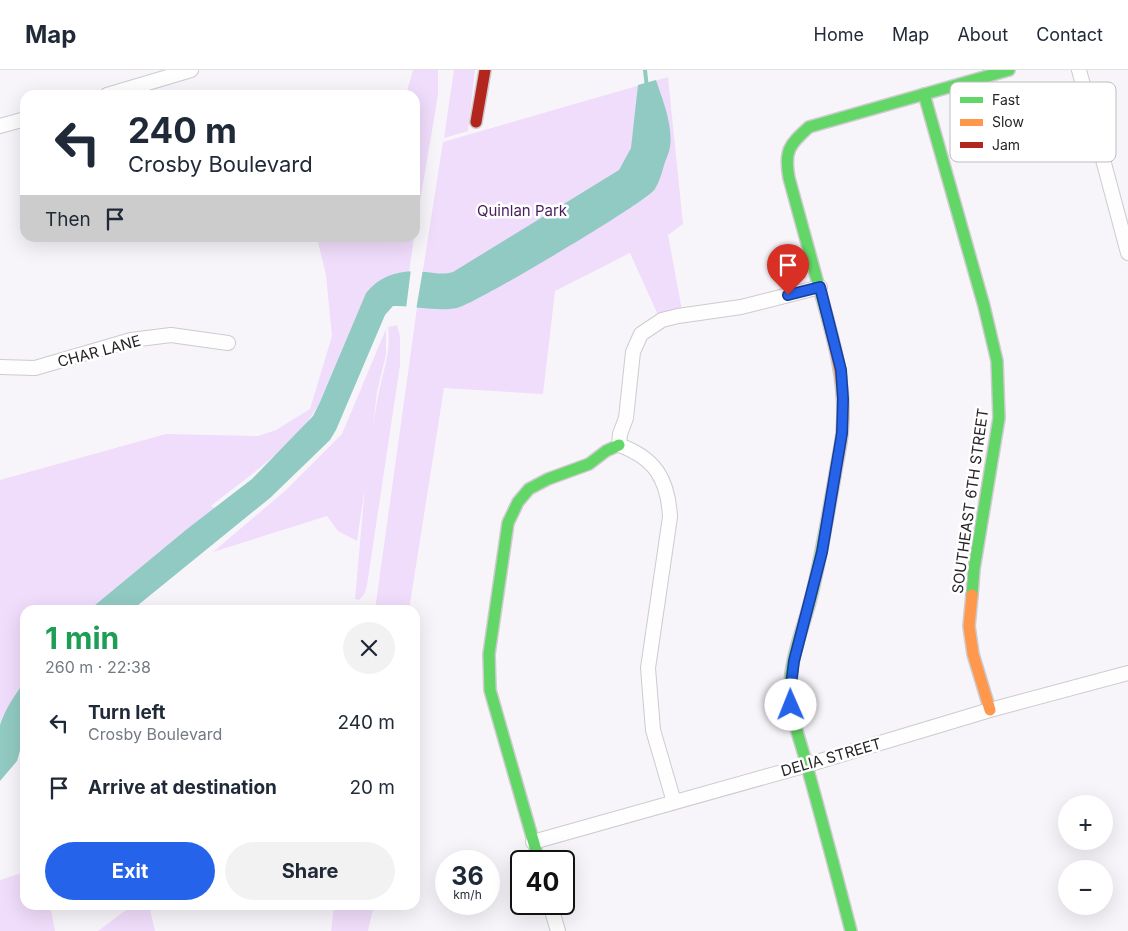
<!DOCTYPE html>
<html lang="en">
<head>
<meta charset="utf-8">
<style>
	body { margin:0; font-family:Inter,sans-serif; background:#f2f2f3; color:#1f2937; height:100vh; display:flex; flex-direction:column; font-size:19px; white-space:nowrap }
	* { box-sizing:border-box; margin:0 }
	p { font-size:16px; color:#747a83 }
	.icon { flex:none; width:28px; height:28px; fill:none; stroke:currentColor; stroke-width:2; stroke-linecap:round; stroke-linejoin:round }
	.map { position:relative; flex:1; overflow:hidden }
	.details { position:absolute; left:20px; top:535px; width:400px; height:305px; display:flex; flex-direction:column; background:#fff; border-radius:15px; box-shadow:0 5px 20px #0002 }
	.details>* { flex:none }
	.guide { position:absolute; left:20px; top:20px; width:400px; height:152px; border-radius:15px; box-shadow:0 5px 20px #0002; background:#fff; color:#1f2937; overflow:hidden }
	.controls { position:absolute; left:1058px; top:725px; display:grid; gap:10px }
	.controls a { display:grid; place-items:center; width:55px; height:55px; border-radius:50%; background:#fff; box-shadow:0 5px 20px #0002; font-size:25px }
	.speed { position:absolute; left:435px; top:780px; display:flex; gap:10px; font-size:25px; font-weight:700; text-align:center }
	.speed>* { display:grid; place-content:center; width:65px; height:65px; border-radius:50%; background:#fff; box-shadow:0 5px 20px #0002; line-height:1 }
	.speed small { font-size:12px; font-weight:400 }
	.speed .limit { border:2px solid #111; border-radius:8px; background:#fff; color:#111 }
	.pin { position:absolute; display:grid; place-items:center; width:42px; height:42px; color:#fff; margin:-51px -21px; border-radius:50% 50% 50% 0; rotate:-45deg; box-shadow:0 0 5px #0007 }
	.pin .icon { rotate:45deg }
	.me { position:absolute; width:55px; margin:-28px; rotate:359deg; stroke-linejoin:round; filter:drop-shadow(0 0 4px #0008) }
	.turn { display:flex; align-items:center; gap:18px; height:105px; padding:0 25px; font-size:22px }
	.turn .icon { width:65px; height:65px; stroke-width:2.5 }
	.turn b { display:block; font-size:35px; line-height:42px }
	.then { display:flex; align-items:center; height:48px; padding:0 25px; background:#0003; gap:10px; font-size:19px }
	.round { display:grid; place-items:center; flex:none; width:52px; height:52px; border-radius:26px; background:#f2f2f3 }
	.overview { display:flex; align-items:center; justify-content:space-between; height:85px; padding:0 25px }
	h1 { font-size:30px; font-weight:700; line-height:38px; color:#1e9e55 }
	.cta { display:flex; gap:10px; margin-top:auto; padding:10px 25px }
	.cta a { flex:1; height:58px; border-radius:30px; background:#2563eb; color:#fff; font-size:20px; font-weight:700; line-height:58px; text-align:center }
	.cta a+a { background:#f2f2f3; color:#1f2937 }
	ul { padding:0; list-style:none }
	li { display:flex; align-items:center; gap:15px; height:65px; padding:0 25px }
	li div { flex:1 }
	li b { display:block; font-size:19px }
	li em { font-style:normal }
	header { display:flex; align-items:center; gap:30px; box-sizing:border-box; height:70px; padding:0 25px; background:#fff; border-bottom:1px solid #e0e1e3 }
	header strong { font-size:24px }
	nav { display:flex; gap:28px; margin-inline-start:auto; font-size:18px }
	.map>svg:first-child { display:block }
</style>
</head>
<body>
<header>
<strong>Map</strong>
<nav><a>Home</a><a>Map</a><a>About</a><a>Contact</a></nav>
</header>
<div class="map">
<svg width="1128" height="861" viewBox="0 0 1128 861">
	<rect width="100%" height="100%" fill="#f8f5fa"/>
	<g fill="#f0dcfb">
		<polygon points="413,0 438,0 438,25 415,161 415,25 406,25"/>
		<polygon points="454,0 475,0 468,61 444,68"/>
		<polygon points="668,7 683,154 668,165 682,240 658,245 630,183 555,221 543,324 444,318 409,540 375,540 417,238 443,72"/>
		<path d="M317 168H414L409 202C392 202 377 210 366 223L320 332C297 375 248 406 211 436L215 438 187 459 89 540H25V611L14 627 2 648 0 655V410L166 364 258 366 276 360 310 339 332 266 326 205Z"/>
		<path d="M397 255 400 266V295L367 515 365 523 359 530 355 529 365 417 357 471 338 461 327 446 213 482 285 421 342 364 386 259V285L377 322 372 364C374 350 376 335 379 322 384 297 391 283 388 257Z"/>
		<polygon points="25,802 25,835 50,835 55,861 0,861 0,810"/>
		<polygon points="130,835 149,835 155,861 98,861 130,837"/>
		<polygon points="334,835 374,835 368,861 331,861"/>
	</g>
	<g fill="#91cac2">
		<path d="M656 10C663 31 673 55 670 77 669 83 666 89 664 95 662 103 659 112 655 119 647 132 475 234 457 238 435 242 414 235 393 236L385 245 336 360 330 370 270 428 132 540H89L187 459 252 409 313 346 320 332 366 223C381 204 403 199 426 202 435 203 443 205 453 202L619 100 631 78 638 15Z"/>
		<path d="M25 611V663L17 691 0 711V655C5 639 15 625 25 611Z"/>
	</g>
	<polygon fill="#f8f5fa" points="411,199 423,199 416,240 406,239"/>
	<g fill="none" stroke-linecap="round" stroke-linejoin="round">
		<polyline stroke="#91cac2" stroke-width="4" points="645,0 647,18"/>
		<g stroke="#cdcbce" stroke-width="16">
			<g id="street">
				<polyline points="1079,0 1128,183"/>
				<polyline points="107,25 191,0"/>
				<polyline points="0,56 25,49"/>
				<polyline points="0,297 35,298 131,270 171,265 228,273"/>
				<path d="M674 732 653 660 648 598 670 447C668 409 655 388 619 375L620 364 626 348 633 282 641 264 662 250 678 246 741 237 820 217"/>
				<polyline points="533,772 807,695 990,640 1128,603"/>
				<polyline points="550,834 558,861"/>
			</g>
		</g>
		<g stroke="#cdcbce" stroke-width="14">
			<g id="fast">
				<polyline points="924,24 984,236 997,291 999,348 974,499 972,525"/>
				<path d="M828 250 789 108C784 81 789 75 809 57L1009 0"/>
				<path d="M835 405C828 446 821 487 811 528 803 559 789 590 790 623 791 650 802 674 808 700 823 754 837 807 851 861"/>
				<polyline points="539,791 490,620 489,584 508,453 518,432 529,419 548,409 589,394 606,381 619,375"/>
			</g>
		</g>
		<g stroke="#cdcbce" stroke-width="14">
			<g id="slow">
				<path d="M828 250C838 287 846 324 842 363 841 377 837 391 835 405"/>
				<polyline points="972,525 969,556 973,584 990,640"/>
			</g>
		</g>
		<g stroke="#cdcbce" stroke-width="14">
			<polyline id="jam" points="476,52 485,0"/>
		</g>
		<use href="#street" stroke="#fefefe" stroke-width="14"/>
		<use href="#fast" stroke="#63d668" stroke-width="11"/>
		<use href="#slow" stroke="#ff974d" stroke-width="11"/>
		<use href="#jam" stroke="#b3261e" stroke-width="11"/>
	</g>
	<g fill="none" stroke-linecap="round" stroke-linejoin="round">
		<g stroke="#184099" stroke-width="12">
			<polyline id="route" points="788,225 820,217 841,300 843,329 842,363 822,482 794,591 790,623 791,635"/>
		</g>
		<use href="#route" stroke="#2563eb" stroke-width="9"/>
	</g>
	<g text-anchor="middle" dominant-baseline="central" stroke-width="5" stroke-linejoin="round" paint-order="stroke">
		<g font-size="15" fill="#481d5d" stroke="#fff">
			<text x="522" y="140">Quinlan Park</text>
		</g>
		<g font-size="15" fill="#262427" stroke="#fff">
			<text transform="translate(99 281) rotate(-15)">CHAR LANE</text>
			<text transform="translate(970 431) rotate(-82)">SOUTHEAST 6TH STREET</text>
			<text transform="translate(831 687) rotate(-16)">DELIA STREET</text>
		</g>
	</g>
	<rect x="950" y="12" width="166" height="80" rx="8" fill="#fff" stroke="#bebdbe" stroke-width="1"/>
	<rect x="960" y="27" width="23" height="6" fill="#63d668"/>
	<rect x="960" y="49" width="23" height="7" fill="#ff974d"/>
	<rect x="960" y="72" width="23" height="6" fill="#b3261e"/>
	<g font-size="14" fill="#262427">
		<text x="992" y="35">Fast</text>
		<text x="992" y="57">Slow</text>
		<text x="992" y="80">Jam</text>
	</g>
</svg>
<div class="controls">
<a>+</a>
<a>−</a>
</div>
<div class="speed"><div>36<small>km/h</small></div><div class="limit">40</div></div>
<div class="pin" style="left:788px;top:225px;background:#d93025"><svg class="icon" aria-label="arrive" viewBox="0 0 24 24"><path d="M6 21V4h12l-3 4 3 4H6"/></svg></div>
<svg class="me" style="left:791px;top:635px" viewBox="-20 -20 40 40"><circle r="19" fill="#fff"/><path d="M0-13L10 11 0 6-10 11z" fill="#2563eb"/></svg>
<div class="guide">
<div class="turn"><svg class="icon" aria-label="left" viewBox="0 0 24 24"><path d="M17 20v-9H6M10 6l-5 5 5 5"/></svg><div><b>240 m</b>Crosby Boulevard</div></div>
<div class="then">Then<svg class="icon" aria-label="arrive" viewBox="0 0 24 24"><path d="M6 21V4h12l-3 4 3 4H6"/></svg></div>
</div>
<section class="details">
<div class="overview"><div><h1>1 min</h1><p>260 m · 22:38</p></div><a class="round"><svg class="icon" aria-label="close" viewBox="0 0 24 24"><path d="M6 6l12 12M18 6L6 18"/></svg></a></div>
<ul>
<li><svg class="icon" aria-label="left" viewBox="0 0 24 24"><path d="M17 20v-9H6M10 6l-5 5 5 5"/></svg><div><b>Turn left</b><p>Crosby Boulevard</p></div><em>240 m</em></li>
<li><svg class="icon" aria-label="arrive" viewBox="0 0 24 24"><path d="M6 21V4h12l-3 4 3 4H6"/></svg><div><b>Arrive at destination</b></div><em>20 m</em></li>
</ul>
<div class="cta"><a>Exit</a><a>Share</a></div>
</section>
</div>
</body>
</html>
